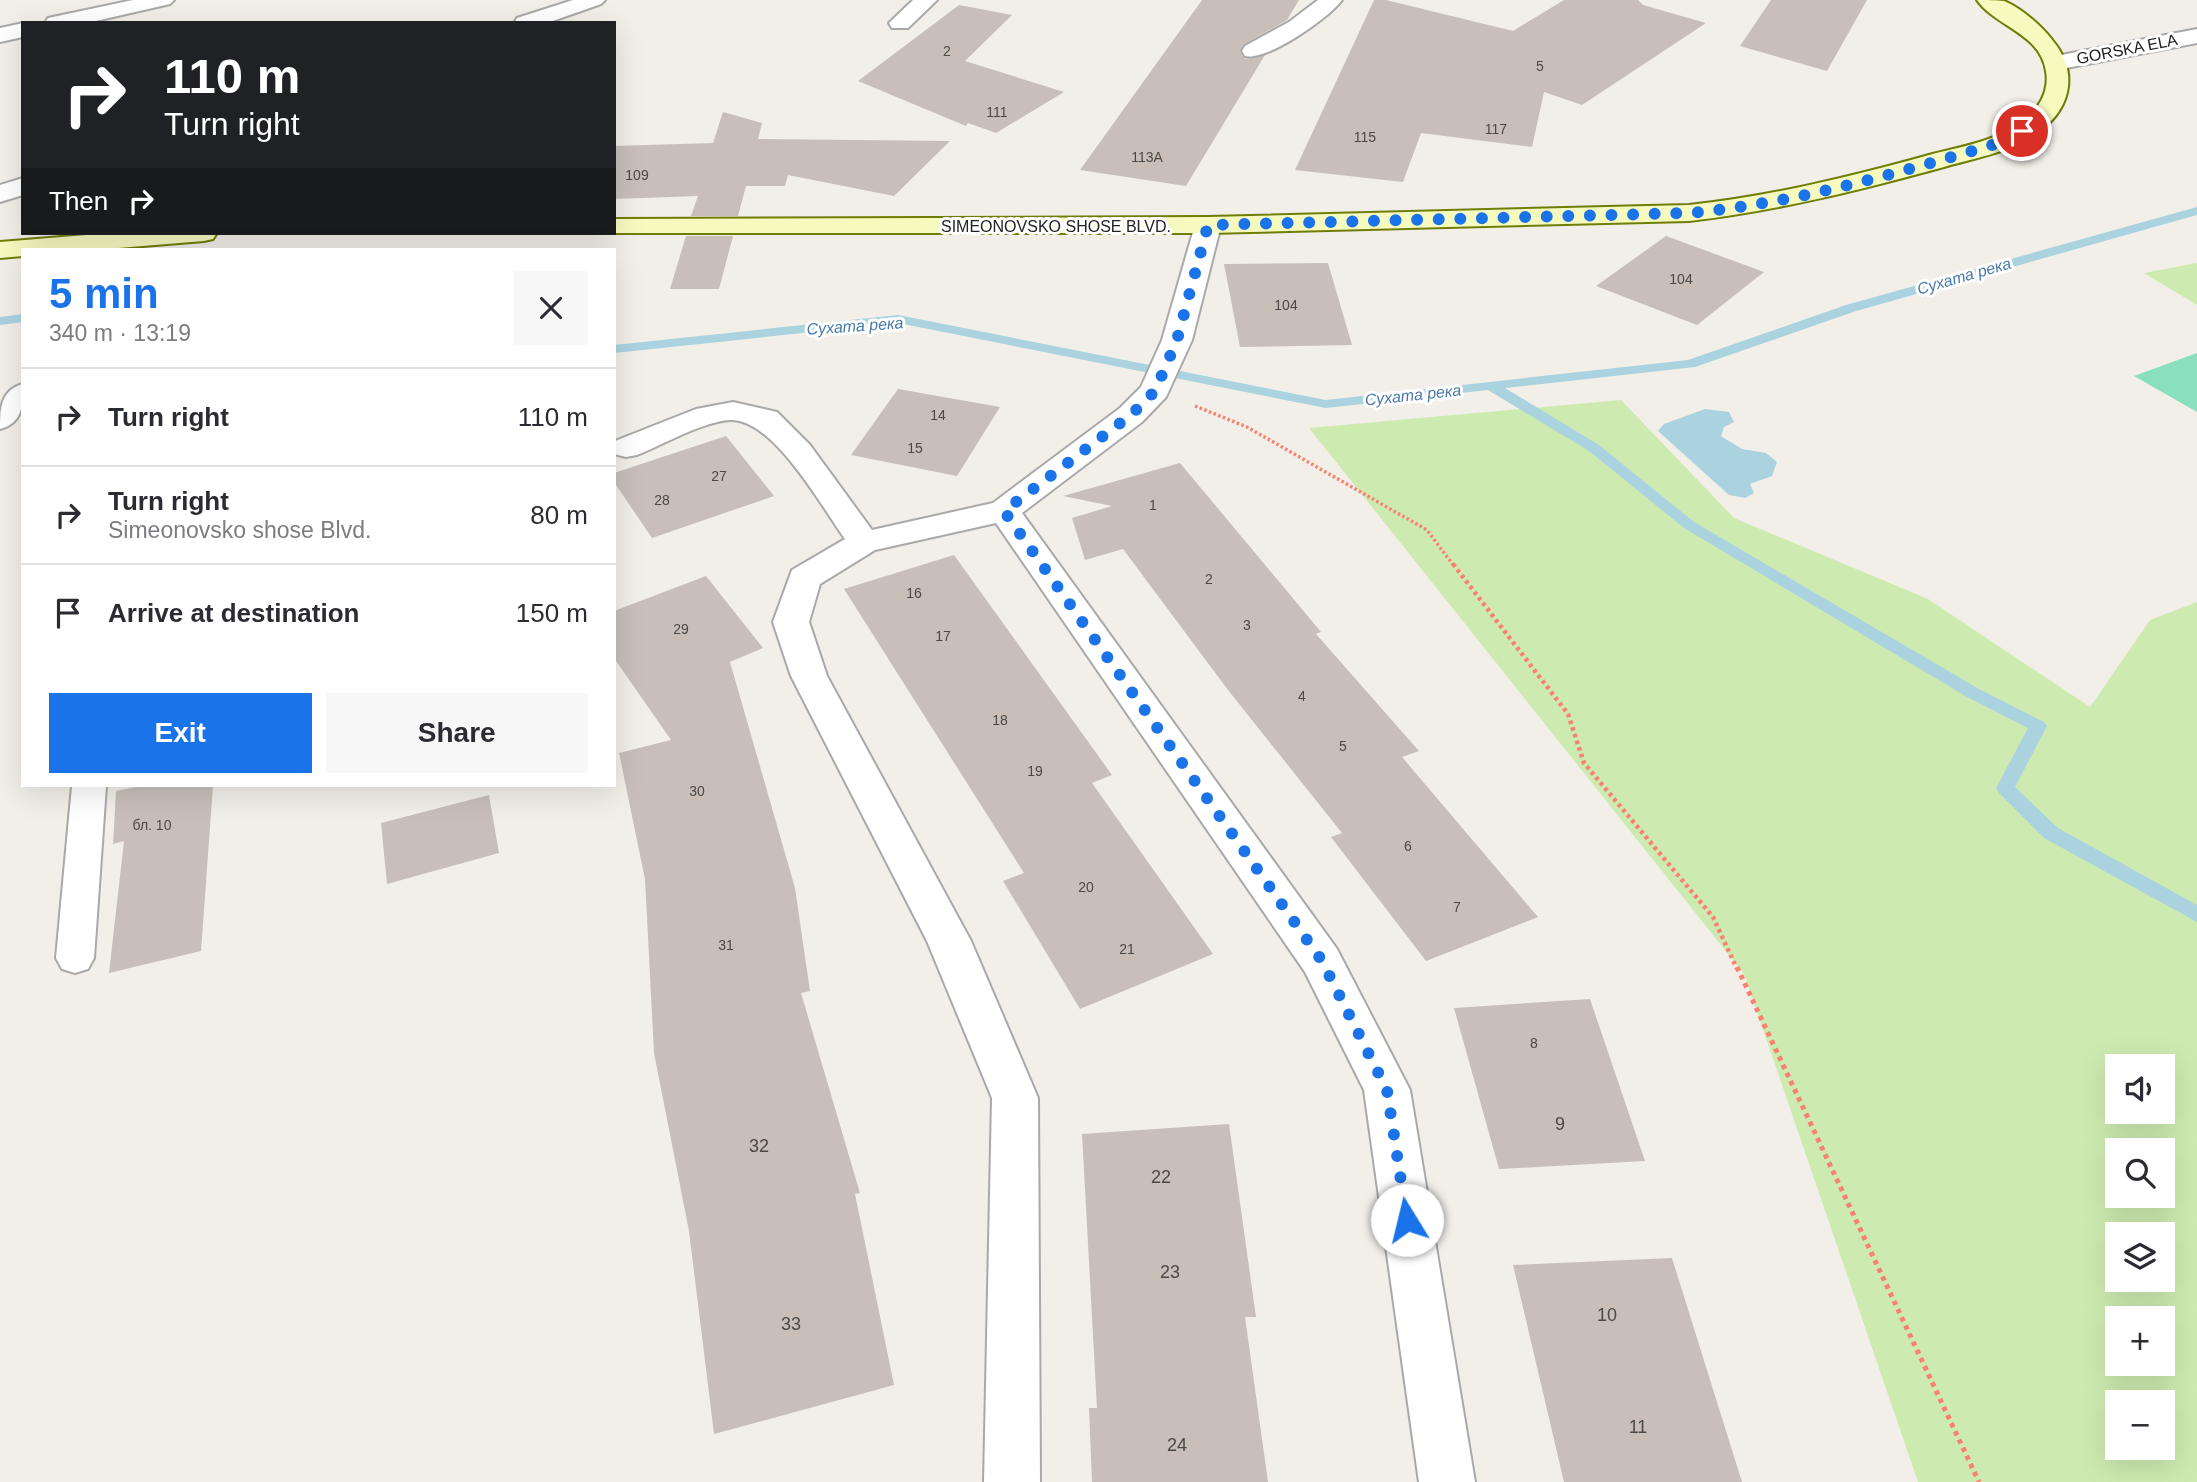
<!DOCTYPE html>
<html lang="en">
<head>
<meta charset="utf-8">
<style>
	body { margin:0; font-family:Arial,sans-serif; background:#f7f7f7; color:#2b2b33; height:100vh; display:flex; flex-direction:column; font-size:26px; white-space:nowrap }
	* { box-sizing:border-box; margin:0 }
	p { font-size:23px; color:#7c7c81 }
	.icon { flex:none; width:38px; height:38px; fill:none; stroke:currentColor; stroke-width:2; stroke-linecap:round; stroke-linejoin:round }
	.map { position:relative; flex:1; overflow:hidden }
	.drawer { position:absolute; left:21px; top:248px; width:595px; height:539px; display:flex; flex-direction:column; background:#fff; border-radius:0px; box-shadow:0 7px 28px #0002 }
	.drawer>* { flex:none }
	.top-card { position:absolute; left:21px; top:21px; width:595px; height:214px; border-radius:0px; box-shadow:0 7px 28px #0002; background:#202124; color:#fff; overflow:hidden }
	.fabs { position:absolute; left:2105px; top:1054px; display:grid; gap:14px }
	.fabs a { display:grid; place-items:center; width:70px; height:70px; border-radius:0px; background:#fff; box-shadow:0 7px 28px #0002; font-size:35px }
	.pin { position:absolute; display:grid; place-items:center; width:60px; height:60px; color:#fff; margin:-30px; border:4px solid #fff; border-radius:50%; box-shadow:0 2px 7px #0007 }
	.me { position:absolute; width:77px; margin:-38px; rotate:351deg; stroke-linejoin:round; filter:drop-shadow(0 0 5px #0008) }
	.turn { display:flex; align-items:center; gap:24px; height:147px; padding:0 28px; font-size:32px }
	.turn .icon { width:91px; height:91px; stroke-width:2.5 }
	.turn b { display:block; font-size:49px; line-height:60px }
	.then { display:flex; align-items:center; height:66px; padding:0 28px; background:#0003; gap:14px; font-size:26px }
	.round { display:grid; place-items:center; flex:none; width:74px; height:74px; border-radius:0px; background:#f7f7f7 }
	.overview { display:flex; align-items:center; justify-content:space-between; height:119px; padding:0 28px }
	h1 { font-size:42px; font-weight:800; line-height:52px; color:#1a73e8 }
	.primary-button { display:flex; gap:14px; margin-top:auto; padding:14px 28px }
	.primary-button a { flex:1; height:80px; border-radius:0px; background:#1a73e8; color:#fff; font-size:28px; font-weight:800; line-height:80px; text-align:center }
	.primary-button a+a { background:#f7f7f7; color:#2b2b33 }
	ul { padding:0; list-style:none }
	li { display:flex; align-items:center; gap:21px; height:98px; padding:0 28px; border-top:2px solid #e1e1e2 }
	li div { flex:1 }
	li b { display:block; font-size:26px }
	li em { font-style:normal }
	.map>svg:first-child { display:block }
</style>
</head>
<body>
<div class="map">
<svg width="2197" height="1482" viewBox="0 0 2197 1482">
	<rect width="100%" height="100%" fill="#f2efe9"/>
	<g fill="#cdebb0" fill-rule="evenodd">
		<polygon points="2197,263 2197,305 2144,273"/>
		<path d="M1621 400 1734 518 1928 599 2090 707 2150 620 2197 602V1482H1918L1744 974 1309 428ZM2118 1066H2163V1111H2118ZM2118 1150H2163V1195H2118ZM2118 1234H2163V1279H2118ZM2118 1318H2163V1363H2118ZM2118 1402H2163V1447H2118Z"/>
	</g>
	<polygon fill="#88e0be" points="2197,353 2197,412 2134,376"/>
	<polygon fill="#aad3df" points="1705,409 1729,412 1734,422 1724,427 1721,436 1742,449 1766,453 1777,462 1772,476 1750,484 1754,493 1745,498 1729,495 1658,431 1664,424"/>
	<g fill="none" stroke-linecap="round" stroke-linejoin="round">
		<g fill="#aad3df" fill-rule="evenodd">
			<polygon points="2197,207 2197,215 1856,311 1695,367 1505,388 1599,445 1694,522 1979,689 2044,722 2047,726 2015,787 2058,828 2197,905 2197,922 2044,838 1999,793 1996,788 2028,728 1967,697 1684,528 1589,451 1488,390 1326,408 898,323 614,353 614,345 898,315 1326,400 1688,360 1846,305"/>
			<polygon points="23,314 23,322 0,325 0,317"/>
		</g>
	</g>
	<g fill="#c7bfb8">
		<polygon points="1202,0 1299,0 1287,20 1243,45 1240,52 1245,59 1265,55 1186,186 1080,170"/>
		<polygon points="1374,0 1386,0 1513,31 1564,0 1638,0 1643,5 1706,23 1582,105 1544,92 1532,147 1421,133 1403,182 1295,170"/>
		<polygon points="1771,0 1867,0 1827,71 1740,46"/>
		<polygon points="959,5 1012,15 965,61 1064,92 996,133 968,123 966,126 858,81"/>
		<polygon points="723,112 762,123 758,139 950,141 894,196 788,175 785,186 746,186 738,216 691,216 698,196 614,199 614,146 713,143"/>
		<polygon points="686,236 733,236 719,289 670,289"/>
		<polygon points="1666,236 1764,272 1697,325 1596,286"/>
		<polygon points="1328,263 1352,345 1240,347 1224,264"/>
		<polygon points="898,389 1000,407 957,476 851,455"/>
		<polygon points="726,436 774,496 652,538 614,482 614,473"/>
		<polygon points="1180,463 1321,632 1316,634 1419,751 1402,757 1538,917 1426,961 1331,837 1342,833 1228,690 1123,549 1085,560 1072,518 1112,506 1063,496"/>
		<polygon points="954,555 1112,775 1092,783 1213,954 1080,1009 1003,881 1024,873 844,589"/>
		<polygon points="706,576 763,648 730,662 795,888 810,991 801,993 860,1193 855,1194 894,1385 714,1434 689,1231 654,1053 645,879 619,753 671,740 614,658 614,611"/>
		<polygon points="140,786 213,786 201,951 109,973 124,841 113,844 116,791"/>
		<polygon points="489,795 499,853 387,884 381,823"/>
		<polygon points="1590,999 1645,1161 1499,1169 1454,1008"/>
		<polygon points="1229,1124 1256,1317 1245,1317 1268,1482 1092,1482 1089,1408 1097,1408 1082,1134"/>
		<polygon points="1672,1258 1742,1482 1564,1482 1513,1265"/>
	</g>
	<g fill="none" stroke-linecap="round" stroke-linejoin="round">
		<g stroke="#a9a9a9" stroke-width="4">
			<g id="lane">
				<path d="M23 384C23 404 23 423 0 429 0 410 0 390 23 384Z"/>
				<polygon points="72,786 106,786 94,958 88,969 75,973 62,969 56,958"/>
			</g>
		</g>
		<g stroke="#a9a9a9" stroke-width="4">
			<g id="street">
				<polygon points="133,0 174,0 170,4 87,23 45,23 48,18"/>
				<polygon points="573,0 605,0 601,4 547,23 514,23 517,18"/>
				<polygon points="913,0 937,0 908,28 892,28 889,23"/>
				<path d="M1318 0H1342C1328 19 1267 61 1245 56L1242 51 1245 46 1289 22Z"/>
				<polygon points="23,23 23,37 0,42 0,28"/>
				<polygon points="2197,29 2197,43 2056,70 2045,63 2056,56"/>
				<polygon points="23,178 23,195 0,202 0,185"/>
				<path d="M1208 217 1217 219 1221 225 1192 340 1166 397 1142 422 1022 513 1337 949 1410 1090 1475 1482H1419L1364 1090 1305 972 996 523 875 550 820 584 809 622 827 676 971 941 1038 1098 1040 1482H984L992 1098 927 941 791 676 773 622 792 570 845 539C822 507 775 422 733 420 708 419 662 445 637 455L626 457 614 454 615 441 696 409 733 402 777 412 810 445 872 530 993 503 1120 408 1141 387 1162 340 1195 225 1199 219Z"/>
			</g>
		</g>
		<g stroke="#707d05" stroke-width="4">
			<g id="secondary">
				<path d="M1977 0C1985 0 1997 0 2004 1 2021 8 2042 26 2053 41 2080 74 2070 112 2034 135 2008 153 1974 158 1944 167 1860 190 1776 211 1689 221L1208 233H605H614V219L1208 217 1689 205C1771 196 1850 177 1929 155 1959 147 1993 142 2019 124 2037 112 2050 93 2046 71 2040 33 1996 27 1977 0Z"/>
				<polygon points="111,233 217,233 213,239 204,241 94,250 23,250 23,256 0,258 0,242"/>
			</g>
		</g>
		<polyline stroke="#fa8072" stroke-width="3.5" stroke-dasharray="2.5 2.5" stroke-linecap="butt" points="1195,406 1247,427 1427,530 1454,566"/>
		<polyline stroke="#fa8072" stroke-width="4.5" stroke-dasharray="3.5 3.5" stroke-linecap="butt" points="1453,564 1568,714 1584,763 1713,917 1737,969"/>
		<polyline stroke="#fa8072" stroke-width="5" stroke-dasharray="4.5 4.5" stroke-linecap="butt" points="1737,967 1979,1482"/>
		<use href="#lane" fill="#fff" fill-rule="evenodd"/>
		<use href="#street" fill="#fff" fill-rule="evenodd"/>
		<use href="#secondary" fill="#f7fabf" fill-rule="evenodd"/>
	</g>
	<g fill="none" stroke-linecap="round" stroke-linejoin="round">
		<path stroke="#1a73e8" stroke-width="12" stroke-dasharray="0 21.6" d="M1407 1220 1387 1090 1322 961 1004 511 1131 415 1155 391 1177 340 1208 225 1689 213C1799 203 1901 172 2006 141L2022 131"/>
	</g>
	<g text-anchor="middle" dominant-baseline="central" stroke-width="6" stroke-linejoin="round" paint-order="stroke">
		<g font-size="14" fill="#4b4948">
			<text x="947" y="51">2</text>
			<text x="1540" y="66">5</text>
			<text x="997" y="112">111</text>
			<text x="1496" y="129">117</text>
			<text x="1365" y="137">115</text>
			<text x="1147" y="157">113А</text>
			<text x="637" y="175">109</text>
			<text x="1681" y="279">104</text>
			<text x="1286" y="305">104</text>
			<text x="938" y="415">14</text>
			<text x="915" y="448">15</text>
			<text x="719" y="476">27</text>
			<text x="662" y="500">28</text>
			<text x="1153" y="505">1</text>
			<text x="1209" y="579">2</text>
			<text x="914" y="593">16</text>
			<text x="1247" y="625">3</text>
			<text x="681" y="629">29</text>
			<text x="943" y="636">17</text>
			<text x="1302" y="696">4</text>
			<text x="1000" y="720">18</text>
			<text x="1343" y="746">5</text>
			<text x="1035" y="771">19</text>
			<text x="697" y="791">30</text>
			<text x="152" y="825">бл. 10</text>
			<text x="1408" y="846">6</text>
			<text x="1086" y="887">20</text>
			<text x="1457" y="907">7</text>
			<text x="726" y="945">31</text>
			<text x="1127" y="949">21</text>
			<text x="1534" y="1043">8</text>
		</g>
		<g font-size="16" fill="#222" stroke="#fff">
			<text transform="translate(2127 49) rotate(-11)">GORSKA ELA</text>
			<text x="1056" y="226">SIMEONOVSKO SHOSE BLVD.</text>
		</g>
		<g font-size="16" font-style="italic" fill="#4a7aab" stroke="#fff">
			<text transform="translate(1964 276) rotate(-16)">Сухата река</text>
			<text transform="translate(855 326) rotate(-4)">Сухата река</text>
			<text transform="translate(1413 395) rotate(-6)">Сухата река</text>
		</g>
		<g font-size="18" fill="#4b4948">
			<text x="1560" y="1124">9</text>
			<text x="759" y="1146">32</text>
			<text x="1161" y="1177">22</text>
			<text x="1170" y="1272">23</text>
			<text x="1607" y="1315">10</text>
			<text x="791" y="1324">33</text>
			<text x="1638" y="1427">11</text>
			<text x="1177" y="1445">24</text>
		</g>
	</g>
</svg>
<div class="fabs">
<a><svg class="icon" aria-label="sound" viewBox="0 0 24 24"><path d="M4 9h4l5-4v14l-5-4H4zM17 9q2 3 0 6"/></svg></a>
<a><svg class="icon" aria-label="search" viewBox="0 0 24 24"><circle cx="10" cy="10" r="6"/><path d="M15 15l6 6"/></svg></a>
<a><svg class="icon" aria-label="layers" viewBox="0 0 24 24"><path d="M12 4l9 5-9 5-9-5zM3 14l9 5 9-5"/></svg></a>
<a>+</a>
<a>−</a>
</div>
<div class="pin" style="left:2022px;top:131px;background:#d93025"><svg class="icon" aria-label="arrive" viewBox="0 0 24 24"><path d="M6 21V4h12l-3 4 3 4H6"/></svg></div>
<svg class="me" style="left:1407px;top:1220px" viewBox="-20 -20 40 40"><circle r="19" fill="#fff"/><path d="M0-13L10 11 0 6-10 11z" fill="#1a73e8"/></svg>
<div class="top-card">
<div class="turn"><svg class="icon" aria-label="right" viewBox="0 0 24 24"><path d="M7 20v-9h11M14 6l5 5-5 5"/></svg><div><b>110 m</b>Turn right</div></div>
<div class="then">Then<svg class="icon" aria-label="right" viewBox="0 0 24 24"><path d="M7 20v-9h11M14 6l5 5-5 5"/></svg></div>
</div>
<section class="drawer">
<div class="overview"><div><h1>5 min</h1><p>340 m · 13:19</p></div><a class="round"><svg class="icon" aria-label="close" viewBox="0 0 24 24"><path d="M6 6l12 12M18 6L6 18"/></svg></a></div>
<ul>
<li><svg class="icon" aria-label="right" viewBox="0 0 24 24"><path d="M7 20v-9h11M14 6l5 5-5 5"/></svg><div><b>Turn right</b></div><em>110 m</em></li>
<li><svg class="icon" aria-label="right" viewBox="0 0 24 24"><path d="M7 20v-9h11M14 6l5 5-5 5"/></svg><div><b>Turn right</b><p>Simeonovsko shose Blvd.</p></div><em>80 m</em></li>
<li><svg class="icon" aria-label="arrive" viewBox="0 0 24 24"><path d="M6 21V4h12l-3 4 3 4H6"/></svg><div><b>Arrive at destination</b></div><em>150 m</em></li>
</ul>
<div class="primary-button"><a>Exit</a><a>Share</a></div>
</section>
</div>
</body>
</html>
